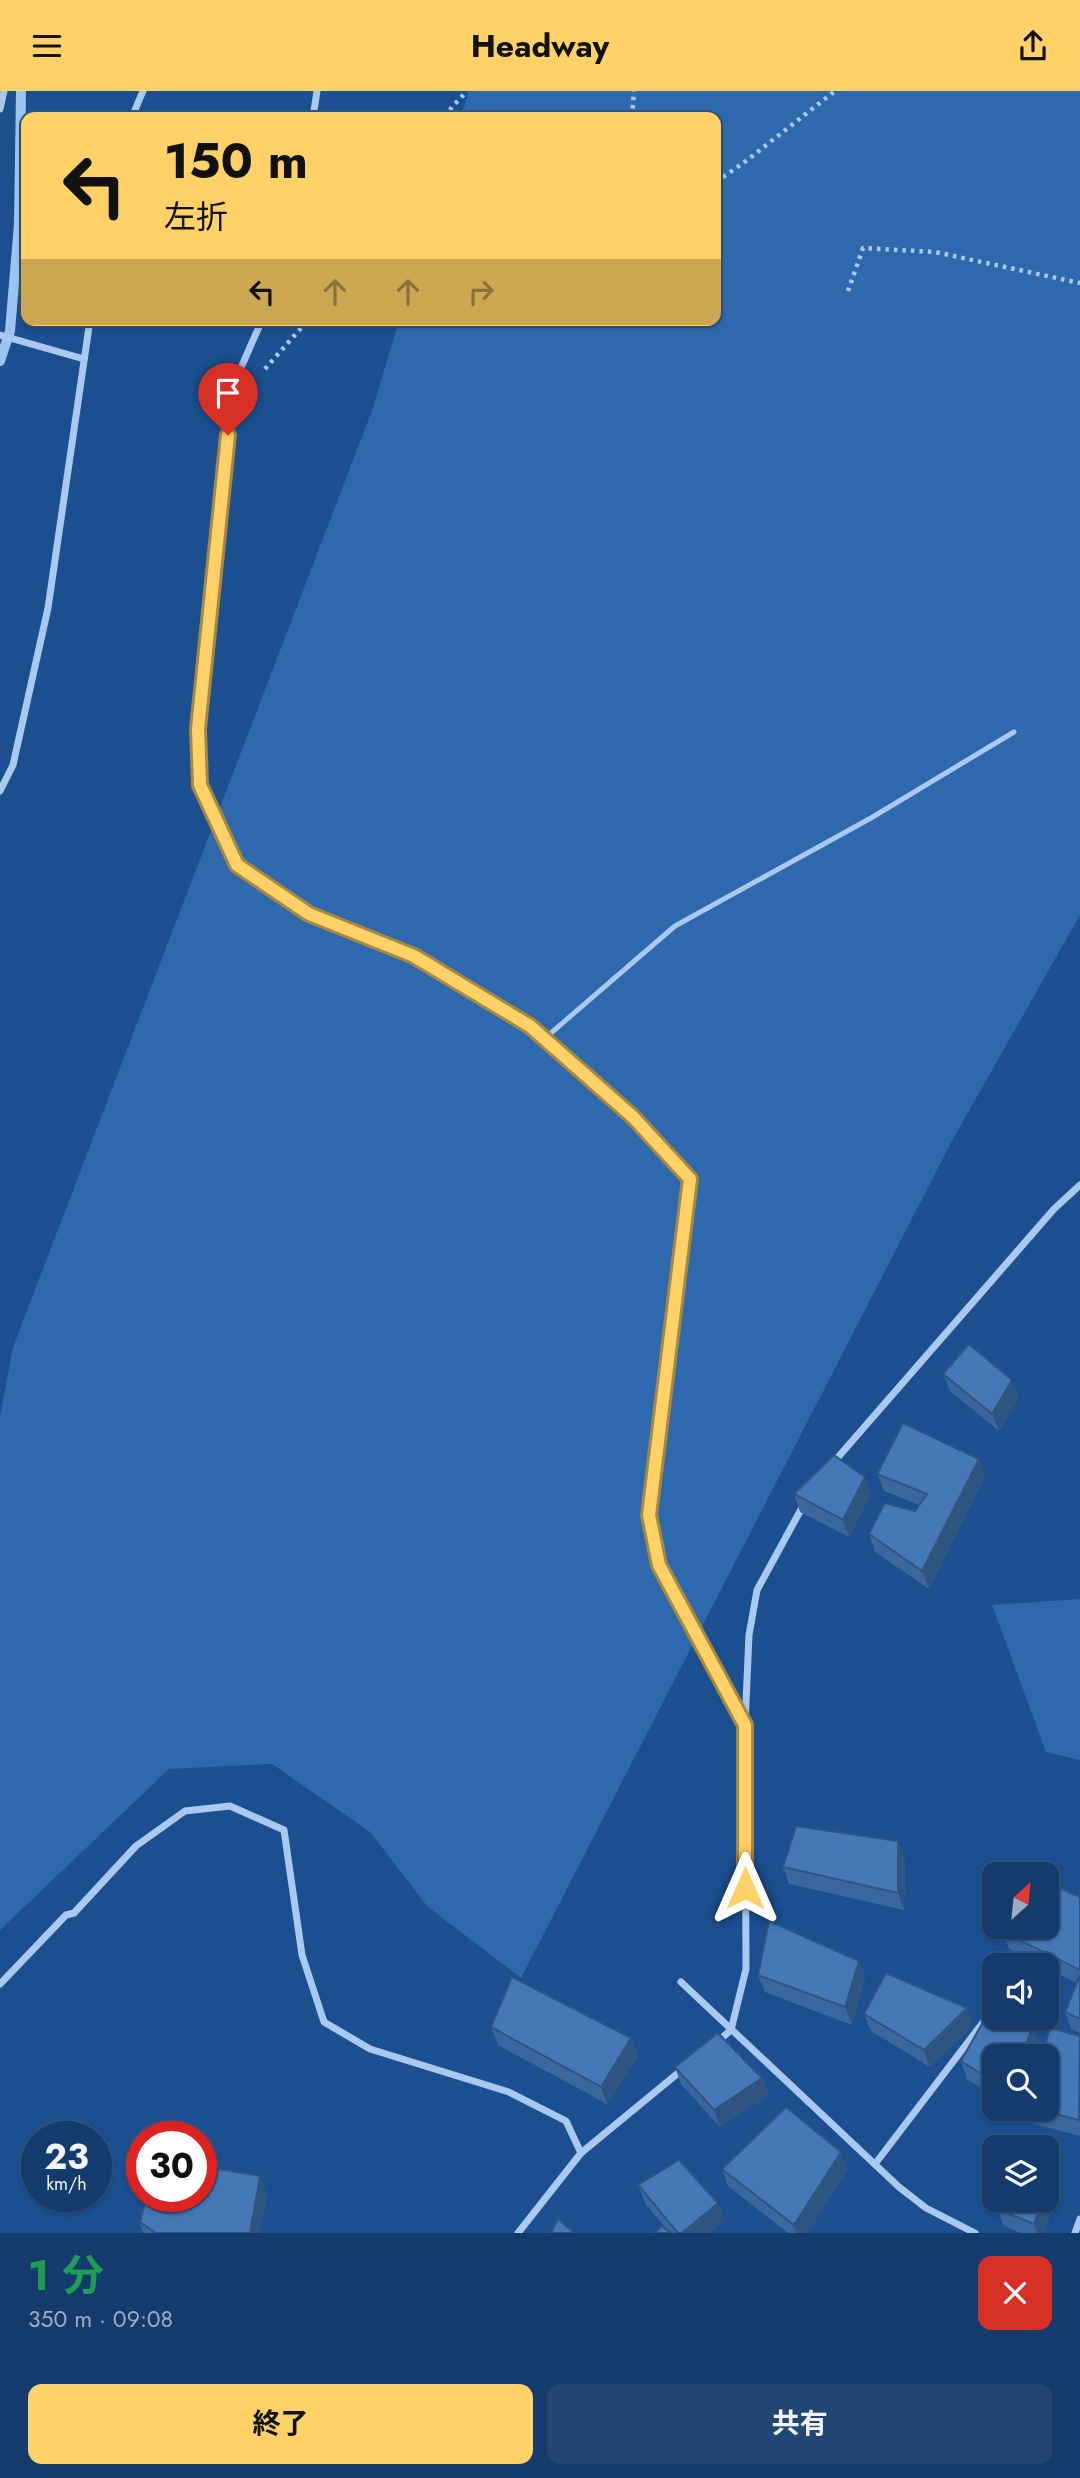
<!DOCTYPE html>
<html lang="ja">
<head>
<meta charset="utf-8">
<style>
	body { margin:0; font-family:Jost,"Noto Sans JP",sans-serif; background:#214673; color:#f1f3f6; height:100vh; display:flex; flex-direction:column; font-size:26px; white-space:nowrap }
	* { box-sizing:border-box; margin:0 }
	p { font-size:23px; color:#9dadc1 }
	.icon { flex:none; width:38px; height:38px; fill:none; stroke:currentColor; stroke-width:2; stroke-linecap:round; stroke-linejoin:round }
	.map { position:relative; height:2142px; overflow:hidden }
	.sheet { display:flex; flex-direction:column; background:#143b6b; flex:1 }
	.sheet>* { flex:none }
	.guide { position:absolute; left:21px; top:21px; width:700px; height:214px; border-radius:14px; box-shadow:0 2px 5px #0004,0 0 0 2px #33557e; background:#ffd166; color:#111; overflow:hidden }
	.needle { width:46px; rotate:27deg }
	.fabs { position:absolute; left:982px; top:1771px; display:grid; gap:14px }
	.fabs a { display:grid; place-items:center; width:77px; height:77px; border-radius:14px; background:#143b6b; box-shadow:0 2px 5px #0004,0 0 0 2px #33557e; font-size:35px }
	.speed { position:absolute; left:21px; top:2030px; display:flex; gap:14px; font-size:35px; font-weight:700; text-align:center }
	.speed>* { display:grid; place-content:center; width:91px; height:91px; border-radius:50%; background:#143b6b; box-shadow:0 2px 5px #0004,0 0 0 2px #33557e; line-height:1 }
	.speed small { font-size:18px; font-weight:400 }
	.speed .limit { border:10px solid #d22; background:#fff; color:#111 }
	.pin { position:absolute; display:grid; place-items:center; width:60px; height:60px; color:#fff; margin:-72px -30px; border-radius:50% 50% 50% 0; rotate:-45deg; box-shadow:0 0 7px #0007 }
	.pin .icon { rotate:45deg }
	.me { position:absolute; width:77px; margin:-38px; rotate:0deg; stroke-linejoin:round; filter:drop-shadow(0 0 5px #0008) }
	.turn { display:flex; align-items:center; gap:24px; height:147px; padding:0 28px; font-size:32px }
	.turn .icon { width:91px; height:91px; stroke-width:2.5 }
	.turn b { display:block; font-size:49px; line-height:60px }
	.lanes { display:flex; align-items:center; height:66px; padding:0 28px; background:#0003; justify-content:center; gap:35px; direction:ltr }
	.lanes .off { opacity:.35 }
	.round { display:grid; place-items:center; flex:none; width:74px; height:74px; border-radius:14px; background:#214673 }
	.head { display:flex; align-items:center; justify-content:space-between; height:119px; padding:0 28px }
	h1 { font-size:42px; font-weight:700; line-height:52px; color:#1e9e55 }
	.primary-button { display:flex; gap:14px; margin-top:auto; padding:14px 28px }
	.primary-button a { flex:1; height:80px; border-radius:14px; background:#ffd166; color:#111; font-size:28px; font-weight:700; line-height:80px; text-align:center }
	.primary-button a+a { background:#214673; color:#f1f3f6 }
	header { display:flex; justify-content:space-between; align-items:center; height:91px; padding:0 28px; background:#ffd166; color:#111; font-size:32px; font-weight:700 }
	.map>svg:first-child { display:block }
</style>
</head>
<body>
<header><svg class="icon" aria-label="menu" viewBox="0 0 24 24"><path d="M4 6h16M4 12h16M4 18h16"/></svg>Headway<svg class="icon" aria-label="share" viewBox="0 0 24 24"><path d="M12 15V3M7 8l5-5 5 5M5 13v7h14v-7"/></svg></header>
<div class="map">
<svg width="1080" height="2142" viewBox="0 0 1080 2142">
	<rect width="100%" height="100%" fill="#1b4f8f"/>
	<g fill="#2e69ad">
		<polygon points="469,0 1080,0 1080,824 953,1048 521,1887 428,1816 370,1741 272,1673 169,1678 0,1839 0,1325 13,1256 373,317 399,229 716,229 716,26 461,26"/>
		<polygon points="1080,1508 1080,1669 1046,1661 992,1514"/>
	</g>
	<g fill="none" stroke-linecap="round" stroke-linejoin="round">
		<polyline stroke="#9cc4f0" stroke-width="10" points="0,270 10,240 19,133 21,0"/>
		<g stroke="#a9c9ee" stroke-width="4.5" stroke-dasharray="3.5 5" stroke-linecap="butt">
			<polyline points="445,26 452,16 467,0"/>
			<polyline points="632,26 634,0"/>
			<polyline points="716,91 746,70 835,0"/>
			<polyline points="848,200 863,157 935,161 1080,192"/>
			<polyline points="265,278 308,229"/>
		</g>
		<polyline stroke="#a9c9ee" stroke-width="5" points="544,948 675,835 871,727 1014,641"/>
		<g stroke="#a9c9ee" stroke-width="7">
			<polyline points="0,18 4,0"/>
			<polyline points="132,26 143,0"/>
			<polyline points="313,26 317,0"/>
			<polyline points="262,229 232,297 198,638 200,694 237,774 309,823 414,865 530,935 633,1026 690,1088 649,1424 659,1474 745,1634"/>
			<polyline points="0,244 84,268"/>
			<polyline points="0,700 13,674 48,517 90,229"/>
			<polyline points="833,1372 1054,1118 1080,1094"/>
			<polyline points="681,1891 899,2096 926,2117 975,2142"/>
			<polyline points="0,1893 66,1824 74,1822 136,1755 185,1720 230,1715 284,1739 302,1864 324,1931 370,1958 509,2001 566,2030 581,2062"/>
			<polyline points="717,1951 731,1939 746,1878 745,1634 749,1544 757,1499 804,1413"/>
			<polyline points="875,2073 994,1917"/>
			<polyline points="518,2142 581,2062 683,1978"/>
			<polyline points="1075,2142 1080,2128"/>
		</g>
	</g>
	<g fill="#3a679d">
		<polygon points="943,1283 1019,1306 999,1340 950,1300"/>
		<polygon points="877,1383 985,1385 929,1498 875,1461 869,1443 915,1420 919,1414 884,1400"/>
		<polygon points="794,1403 871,1403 849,1446 800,1421"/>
		<polygon points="905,1768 904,1819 789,1793 783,1776"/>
		<polygon points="1080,1806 1080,1942 1071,1938 1065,1921 1077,1892 1046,1877 1046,1874 1041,1874 1009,1858 1003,1841"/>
		<polygon points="859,1870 865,1887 852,1934 765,1901 758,1884"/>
		<polygon points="864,1923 973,1935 930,1976 871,1940"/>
		<polygon points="491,1936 631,1947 638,1965 607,2013 498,1954"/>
		<polygon points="1080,1945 1080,2045 1034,2033 1028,2018 1046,2018"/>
		<polygon points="1039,1952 1034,1965 994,1965 994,2004 967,1988 961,1970"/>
		<polygon points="675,1976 762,1987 769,2004 720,2036 681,1993"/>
		<polygon points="722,2078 848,2078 807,2142 788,2142 728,2095"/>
		<polygon points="1053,2085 1059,2103 1043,2142 1020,2142 1004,2135 997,2118"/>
		<polygon points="638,2094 724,2129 709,2142 655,2142 668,2140 645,2112"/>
		<polygon points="267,2102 259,2142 143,2142 140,2131"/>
	</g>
	<g fill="#305480">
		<polygon points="1012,1289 1019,1306 999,1340 992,1323"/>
		<polygon points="979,1368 985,1385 929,1498 922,1480"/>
		<polygon points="865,1386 871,1403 849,1446 843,1429"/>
		<polygon points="898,1750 905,1768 904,1819 898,1802"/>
		<polygon points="859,1870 865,1887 852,1934 845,1916"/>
		<polygon points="967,1917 973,1935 930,1976 924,1959"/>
		<polygon points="1033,1934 1039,1952 1034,1965 1022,1965"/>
		<polygon points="631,1947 638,1965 607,2013 601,1996"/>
		<polygon points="762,1987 769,2004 720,2036 714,2019"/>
		<polygon points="841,2061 848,2078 807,2142 797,2142 794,2134"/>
		<polygon points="260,2085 267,2102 259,2142 250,2142"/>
		<polygon points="1053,2085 1059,2103 1043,2142 1037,2142 1034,2133 1043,2109 1046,2109 1046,2101"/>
		<polygon points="718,2112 724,2129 709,2142 682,2142"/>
	</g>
	<g fill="#4478b7" stroke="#305480" stroke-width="2">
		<polygon points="969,1253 1012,1289 992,1323 943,1283"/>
		<polygon points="903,1332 979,1368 922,1480 869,1443 885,1412 915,1420 927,1403 877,1383"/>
		<polygon points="834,1364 865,1386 843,1429 794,1403"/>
		<polygon points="796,1735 898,1750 898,1802 783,1776"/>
		<polygon points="1046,1791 1080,1806 1080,1879 1003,1841 1004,1836 1046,1836"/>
		<polygon points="769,1830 859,1870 845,1916 758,1884"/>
		<polygon points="886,1882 967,1917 924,1959 864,1923"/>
		<polygon points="1080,1884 1080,1928 1065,1921"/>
		<polygon points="512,1886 631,1947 601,1996 491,1936"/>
		<polygon points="992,1915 994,1916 994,1927 1017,1927 1033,1934 1022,1965 994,1965 994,1991 961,1970"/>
		<polygon points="1050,1937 1080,1945 1079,2029 1037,2018 1046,2018 1046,1965 1042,1965"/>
		<polygon points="718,1942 762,1987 714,2019 675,1976"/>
		<polygon points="786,2016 841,2061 794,2134 722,2078"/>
		<polygon points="679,2069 718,2112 682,2142 678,2142 638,2094"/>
		<polygon points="201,2075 260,2085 250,2142 156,2142 140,2131 147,2105 201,2105"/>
		<polygon points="1046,2082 1053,2085 1046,2101"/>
		<polygon points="1002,2109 1043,2109 1034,2133 997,2118"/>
		<polygon points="558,2128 574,2142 551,2142"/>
		<polygon points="662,2135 671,2142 655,2142"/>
	</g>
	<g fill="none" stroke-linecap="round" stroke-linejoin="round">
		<g stroke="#a68842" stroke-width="18">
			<polyline id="route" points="228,344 198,638 200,694 237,774 309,823 414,865 530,935 633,1026 690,1088 649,1424 659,1474 745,1634 745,1797"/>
		</g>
		<use href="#route" stroke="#ffd166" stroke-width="12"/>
	</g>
</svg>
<div class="fabs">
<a><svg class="needle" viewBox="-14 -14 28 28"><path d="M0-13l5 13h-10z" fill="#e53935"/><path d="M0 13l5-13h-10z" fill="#9dadc1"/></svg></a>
<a><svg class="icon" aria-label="sound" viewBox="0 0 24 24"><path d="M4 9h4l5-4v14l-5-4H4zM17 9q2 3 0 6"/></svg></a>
<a><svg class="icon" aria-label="search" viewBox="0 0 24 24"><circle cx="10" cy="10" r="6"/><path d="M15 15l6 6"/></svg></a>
<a><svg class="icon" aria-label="layers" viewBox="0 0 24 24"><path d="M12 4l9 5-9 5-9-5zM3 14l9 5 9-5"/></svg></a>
</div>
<div class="speed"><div>23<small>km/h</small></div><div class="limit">30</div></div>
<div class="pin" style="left:228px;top:344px;background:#d93025"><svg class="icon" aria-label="arrive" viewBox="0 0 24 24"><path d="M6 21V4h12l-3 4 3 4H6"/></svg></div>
<svg class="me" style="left:745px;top:1797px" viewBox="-20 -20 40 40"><path d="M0-17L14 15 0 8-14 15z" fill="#ffd166" stroke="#fff" stroke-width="4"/></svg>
<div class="guide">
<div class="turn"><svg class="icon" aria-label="left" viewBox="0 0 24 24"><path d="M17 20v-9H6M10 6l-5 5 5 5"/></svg><div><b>150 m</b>左折</div></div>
<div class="lanes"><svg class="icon" aria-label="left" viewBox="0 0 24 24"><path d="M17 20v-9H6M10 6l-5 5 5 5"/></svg><svg class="icon off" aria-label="ahead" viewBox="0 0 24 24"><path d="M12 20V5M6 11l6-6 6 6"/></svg><svg class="icon off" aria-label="ahead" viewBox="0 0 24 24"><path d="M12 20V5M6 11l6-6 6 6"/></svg><svg class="icon off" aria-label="right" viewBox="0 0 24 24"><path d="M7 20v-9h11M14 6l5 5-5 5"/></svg></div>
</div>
</div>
<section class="sheet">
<div class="head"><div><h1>1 分</h1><p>350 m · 09:08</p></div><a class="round" style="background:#d93025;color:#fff"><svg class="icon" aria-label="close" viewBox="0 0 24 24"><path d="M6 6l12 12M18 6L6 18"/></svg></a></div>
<div class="primary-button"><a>終了</a><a>共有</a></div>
</section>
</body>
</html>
